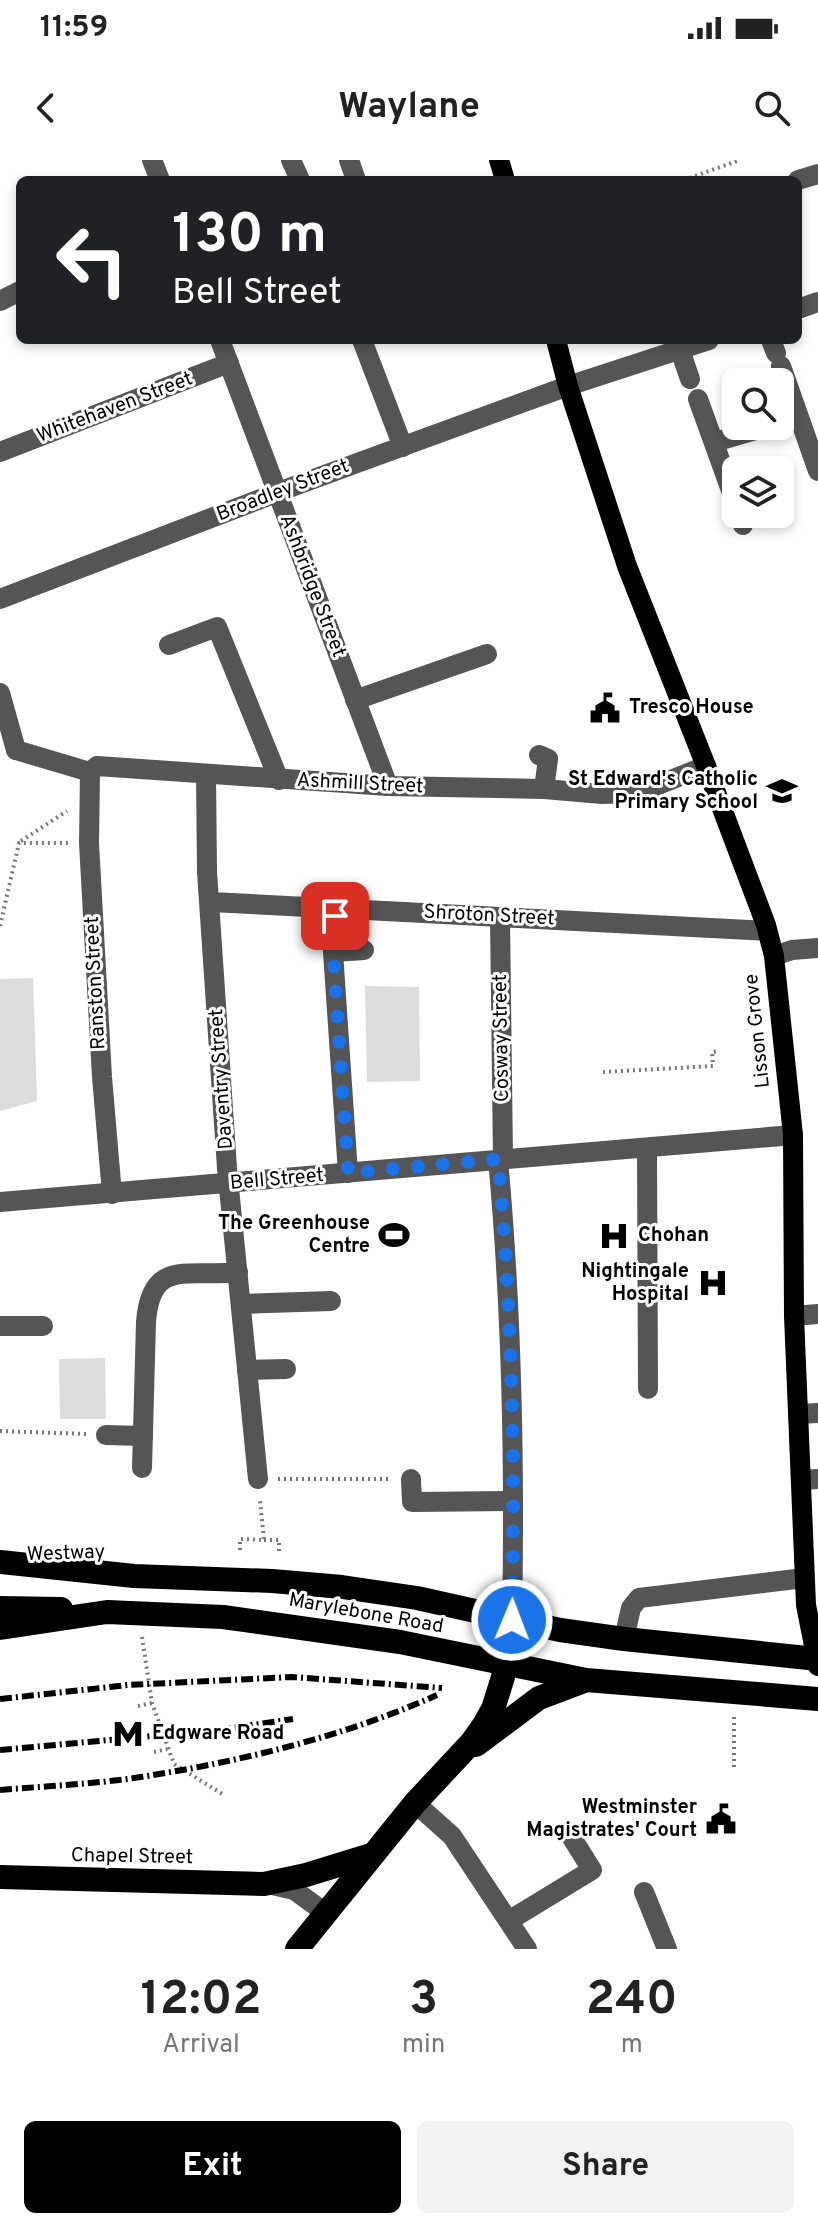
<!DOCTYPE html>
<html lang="en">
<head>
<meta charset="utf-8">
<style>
	body { margin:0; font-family:Overpass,sans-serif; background:#f2f2f2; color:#222; height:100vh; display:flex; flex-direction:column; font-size:30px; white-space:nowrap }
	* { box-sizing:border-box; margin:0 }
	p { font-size:26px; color:#767676 }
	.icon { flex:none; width:44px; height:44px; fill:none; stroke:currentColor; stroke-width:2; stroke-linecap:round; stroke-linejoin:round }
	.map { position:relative; height:1789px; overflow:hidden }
	.sheet { display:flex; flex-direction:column; background:#fff; flex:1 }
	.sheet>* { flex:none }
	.banner { position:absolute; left:16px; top:16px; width:786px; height:168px; border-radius:12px; box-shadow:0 4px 12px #0003; background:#202124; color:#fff; overflow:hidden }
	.buttons { position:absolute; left:722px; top:208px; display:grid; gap:16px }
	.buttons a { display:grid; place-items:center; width:72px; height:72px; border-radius:12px; background:#fff; box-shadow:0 4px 12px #0003; font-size:40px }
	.pin { position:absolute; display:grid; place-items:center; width:68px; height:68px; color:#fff; margin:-34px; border-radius:16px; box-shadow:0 4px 12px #0006 }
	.me { position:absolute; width:88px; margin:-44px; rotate:1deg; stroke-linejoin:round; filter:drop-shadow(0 0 6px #0008) }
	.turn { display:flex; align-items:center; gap:28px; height:168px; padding:0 24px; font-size:36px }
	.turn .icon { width:104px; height:104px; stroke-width:2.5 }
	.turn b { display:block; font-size:56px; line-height:68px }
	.eta { display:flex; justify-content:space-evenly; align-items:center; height:136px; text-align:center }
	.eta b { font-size:48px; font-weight:700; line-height:56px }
	.cta { display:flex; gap:16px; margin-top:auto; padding:16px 24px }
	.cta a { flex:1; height:92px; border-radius:12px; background:#000; color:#fff; font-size:32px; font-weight:700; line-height:92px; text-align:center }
	.cta a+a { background:#f2f2f2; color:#222 }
	.status { display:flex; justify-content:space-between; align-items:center; height:56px; padding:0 40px; background:#fff; direction:ltr }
	.status svg { height:22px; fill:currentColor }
	header { display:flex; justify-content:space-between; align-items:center; height:104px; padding:0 24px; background:#fff; font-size:36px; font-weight:700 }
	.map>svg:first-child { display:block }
</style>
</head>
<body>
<div class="status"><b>11:59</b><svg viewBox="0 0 49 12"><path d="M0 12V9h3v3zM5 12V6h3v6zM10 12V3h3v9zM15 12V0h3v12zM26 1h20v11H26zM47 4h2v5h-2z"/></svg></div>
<header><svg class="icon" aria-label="back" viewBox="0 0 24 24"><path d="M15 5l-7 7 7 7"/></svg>Waylane<svg class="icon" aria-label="search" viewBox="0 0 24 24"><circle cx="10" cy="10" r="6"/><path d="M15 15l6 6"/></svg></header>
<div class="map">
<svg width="818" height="1789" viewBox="0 0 818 1789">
	<rect width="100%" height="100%" fill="#fff"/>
	<g fill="#dcdcdc">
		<polygon points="33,818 37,941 0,951 0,819"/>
		<polygon points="365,826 419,827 420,921 367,922"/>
		<polygon points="105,1198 106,1259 60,1259 59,1199"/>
	</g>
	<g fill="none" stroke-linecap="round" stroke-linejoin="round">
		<g stroke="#777" stroke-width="4" stroke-dasharray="2 4" stroke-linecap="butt">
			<polyline points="684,20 740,0"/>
			<polyline points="21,681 67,651"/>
			<polyline points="0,766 19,683 70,683"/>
			<polyline points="753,889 765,888"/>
			<polyline points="603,912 713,906 712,892 719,891"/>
			<polyline points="0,1271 86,1274"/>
			<polyline points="278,1319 389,1319"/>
			<polyline points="264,1380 279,1380 279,1392"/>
			<polyline points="240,1390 240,1379 264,1380 260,1340"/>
			<polyline points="142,1477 152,1543 174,1604 224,1635"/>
			<polyline points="138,1546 152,1543"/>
			<polyline points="154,1592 167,1589"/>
			<polyline points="734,1607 734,1555"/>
		</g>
		<g stroke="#555" stroke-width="20">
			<polyline points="152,0 160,20"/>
			<polyline points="291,0 300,20"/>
			<polyline points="349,0 356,20"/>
			<polyline points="798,20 818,14"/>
			<polyline points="0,141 20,131"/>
			<polyline points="798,149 818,142"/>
			<polyline points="220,180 388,626"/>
			<polyline points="362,180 403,287"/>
			<polyline points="771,180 776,193"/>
			<polyline points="680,190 690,219"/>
			<polyline points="781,206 818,311"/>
			<polyline points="698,239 736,344"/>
			<polyline points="715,282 769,266"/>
			<polyline points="0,292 229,203"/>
			<polyline points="740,354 743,365"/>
			<polyline points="0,439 297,325 568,226 709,180"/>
			<polyline points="169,485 217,467 279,620"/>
			<polyline points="0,533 16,590"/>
			<polyline points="355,540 487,494"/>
			<polyline points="16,590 90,612 97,606 388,626 544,629 602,634 638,633 706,606"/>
			<polyline points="539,595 548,599 544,629"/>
			<polyline points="90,612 89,683 102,917 112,1034"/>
			<polyline points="206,615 207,712 227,1008 258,1319"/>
			<polyline points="211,742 767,771"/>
			<polyline points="334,749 333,792 348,1013"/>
			<polyline points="500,757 503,999"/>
			<polyline points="333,792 364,790"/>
			<polyline points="774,796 792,790 818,788"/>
			<polyline points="647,988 648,1229"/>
			<path d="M498 999C512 1152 515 1307 512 1460"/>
			<polyline points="0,1042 793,975"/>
			<polyline points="241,1144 331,1141"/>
			<polyline points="794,1156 818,1154"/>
			<polyline points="0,1166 43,1166"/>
			<polyline points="247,1210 286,1209"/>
			<polyline points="798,1254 818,1253"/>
			<polyline points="106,1275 143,1276"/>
			<path d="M142 1308 146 1162C151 1097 189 1118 238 1112"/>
			<polyline points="411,1319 412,1342 513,1341"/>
			<polyline points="801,1320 818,1319"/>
			<polyline points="624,1479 631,1448 639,1438 804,1418"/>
			<polyline points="415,1643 452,1676 527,1789"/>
			<polyline points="268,1724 294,1730 327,1754"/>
			<polyline points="644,1732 667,1789"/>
			<polyline points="510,1760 592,1710 572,1678"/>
		</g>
		<g stroke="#000" stroke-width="20">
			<polyline points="499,0 505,20"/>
			<polyline points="556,180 568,226 627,406 706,606 766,765 774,796 793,975 794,1156 806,1445 818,1506"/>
		</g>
		<g stroke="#000" stroke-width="24">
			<polyline points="0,1402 134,1416 272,1421 342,1427 417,1438 560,1470 624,1479 818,1499"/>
			<polyline points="0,1448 61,1449"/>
			<polyline points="0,1468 107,1452 223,1457 400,1482 586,1520 818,1539"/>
			<polyline points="476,1585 539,1538 584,1521"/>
			<polyline points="0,1717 264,1724 306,1715 371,1695"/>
			<polyline points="297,1789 415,1643 472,1582 484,1565 493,1549 503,1517 512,1460"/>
		</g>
		<g stroke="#000" stroke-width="6" stroke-dasharray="12 4 2 4" stroke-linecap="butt">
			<polyline points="0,1539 128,1525 292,1517 442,1528"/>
			<polyline points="0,1590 219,1570 293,1559"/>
			<path d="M0 1630C47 1626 95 1624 141 1617 242 1601 343 1577 437 1535"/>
		</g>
	</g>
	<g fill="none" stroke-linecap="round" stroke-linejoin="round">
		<path stroke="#1a73e8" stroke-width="14" stroke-dasharray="0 25.2" d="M335 756 333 792 348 1013 498 999C512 1152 515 1307 512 1460"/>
	</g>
	<defs>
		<g id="civic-bare" transform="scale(2.4)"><path d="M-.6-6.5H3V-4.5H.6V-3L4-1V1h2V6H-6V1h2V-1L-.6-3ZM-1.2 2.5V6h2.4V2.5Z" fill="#000" stroke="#fff" stroke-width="2.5" paint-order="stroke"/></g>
		<g id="school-bare" transform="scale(2.4)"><path d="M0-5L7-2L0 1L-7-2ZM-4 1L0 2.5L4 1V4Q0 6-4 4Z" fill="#000" stroke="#fff" stroke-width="2.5" paint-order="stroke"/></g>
		<g id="stadium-bare" transform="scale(2.4)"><path d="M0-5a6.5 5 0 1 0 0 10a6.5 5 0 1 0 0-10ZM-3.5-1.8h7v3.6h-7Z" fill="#000" stroke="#fff" stroke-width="2.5" paint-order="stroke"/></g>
		<g id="hospital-bare" transform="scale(2.4)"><path d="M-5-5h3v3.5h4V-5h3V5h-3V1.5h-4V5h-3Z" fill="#000" stroke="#fff" stroke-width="2.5" paint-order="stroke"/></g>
		<g id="metro-bare" transform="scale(2.4)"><path d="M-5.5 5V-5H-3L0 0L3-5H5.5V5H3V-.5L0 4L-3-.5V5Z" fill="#000" stroke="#fff" stroke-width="2.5" paint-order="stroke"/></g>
	</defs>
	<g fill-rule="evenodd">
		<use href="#civic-bare" x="605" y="548"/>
		<use href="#school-bare" x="782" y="631"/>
		<use href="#stadium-bare" x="394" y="1075"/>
		<use href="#hospital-bare" x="614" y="1076"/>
		<use href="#hospital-bare" x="713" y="1123"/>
		<use href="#metro-bare" x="128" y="1574"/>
		<use href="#civic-bare" x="721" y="1659"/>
	</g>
	<g text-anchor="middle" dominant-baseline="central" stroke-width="6" stroke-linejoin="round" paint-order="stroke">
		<g font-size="20" fill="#000" stroke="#fff">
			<text transform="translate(115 248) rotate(-21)">Whitehaven Street</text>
			<text transform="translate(283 331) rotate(-21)">Broadley Street</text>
			<text transform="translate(312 426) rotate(69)">Ashbridge Street</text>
			<text transform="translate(360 624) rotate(3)">Ashmill Street</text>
			<text transform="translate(489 756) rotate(3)">Shroton Street</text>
			<text transform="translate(96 823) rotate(-93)">Ranston Street</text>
			<text transform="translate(758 871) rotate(-96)">Lisson Grove</text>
			<text transform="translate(502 878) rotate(-91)">Cosway Street</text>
			<text transform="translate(222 919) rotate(-94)">Daventry Street</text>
			<text transform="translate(277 1020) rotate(-5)">Bell Street</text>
			<text transform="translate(66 1394) rotate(-2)">Westway</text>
			<text transform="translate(366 1454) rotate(10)">Marylebone Road</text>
			<text transform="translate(132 1697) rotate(1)">Chapel Street</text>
		</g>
		<g font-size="20" font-weight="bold" fill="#000" stroke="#fff" text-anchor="end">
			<text x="629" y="548" text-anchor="start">Tresco House</text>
			<text x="758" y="620">St Edward's Catholic<tspan x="758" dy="23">Primary School</tspan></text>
			<text x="370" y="1064">The Greenhouse<tspan x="370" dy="23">Centre</tspan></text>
			<text x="638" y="1076" text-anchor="start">Chohan</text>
			<text x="689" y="1112">Nightingale<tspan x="689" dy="23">Hospital</tspan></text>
			<text x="152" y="1574" text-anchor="start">Edgware Road</text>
			<text x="697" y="1648">Westminster<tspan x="697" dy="23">Magistrates' Court</tspan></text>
		</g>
	</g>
</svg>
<div class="buttons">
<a><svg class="icon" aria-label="search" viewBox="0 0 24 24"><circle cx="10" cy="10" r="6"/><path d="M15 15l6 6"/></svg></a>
<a><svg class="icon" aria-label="layers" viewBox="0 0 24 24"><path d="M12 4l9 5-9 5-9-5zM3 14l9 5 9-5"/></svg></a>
</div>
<div class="pin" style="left:335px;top:756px;background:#d93025"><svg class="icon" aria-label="arrive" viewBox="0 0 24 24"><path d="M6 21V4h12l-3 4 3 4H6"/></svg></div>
<svg class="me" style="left:512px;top:1460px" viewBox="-20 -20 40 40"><circle r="17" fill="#1a73e8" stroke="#fff" stroke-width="3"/><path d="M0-11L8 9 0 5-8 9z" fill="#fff"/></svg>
<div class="banner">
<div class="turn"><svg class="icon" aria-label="left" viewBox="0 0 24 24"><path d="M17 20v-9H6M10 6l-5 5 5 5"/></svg><div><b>130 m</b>Bell Street</div></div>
</div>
</div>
<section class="sheet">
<div class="eta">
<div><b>12:02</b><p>Arrival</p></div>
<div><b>3</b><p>min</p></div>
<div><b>240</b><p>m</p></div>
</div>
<div class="cta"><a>Exit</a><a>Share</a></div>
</section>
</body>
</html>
